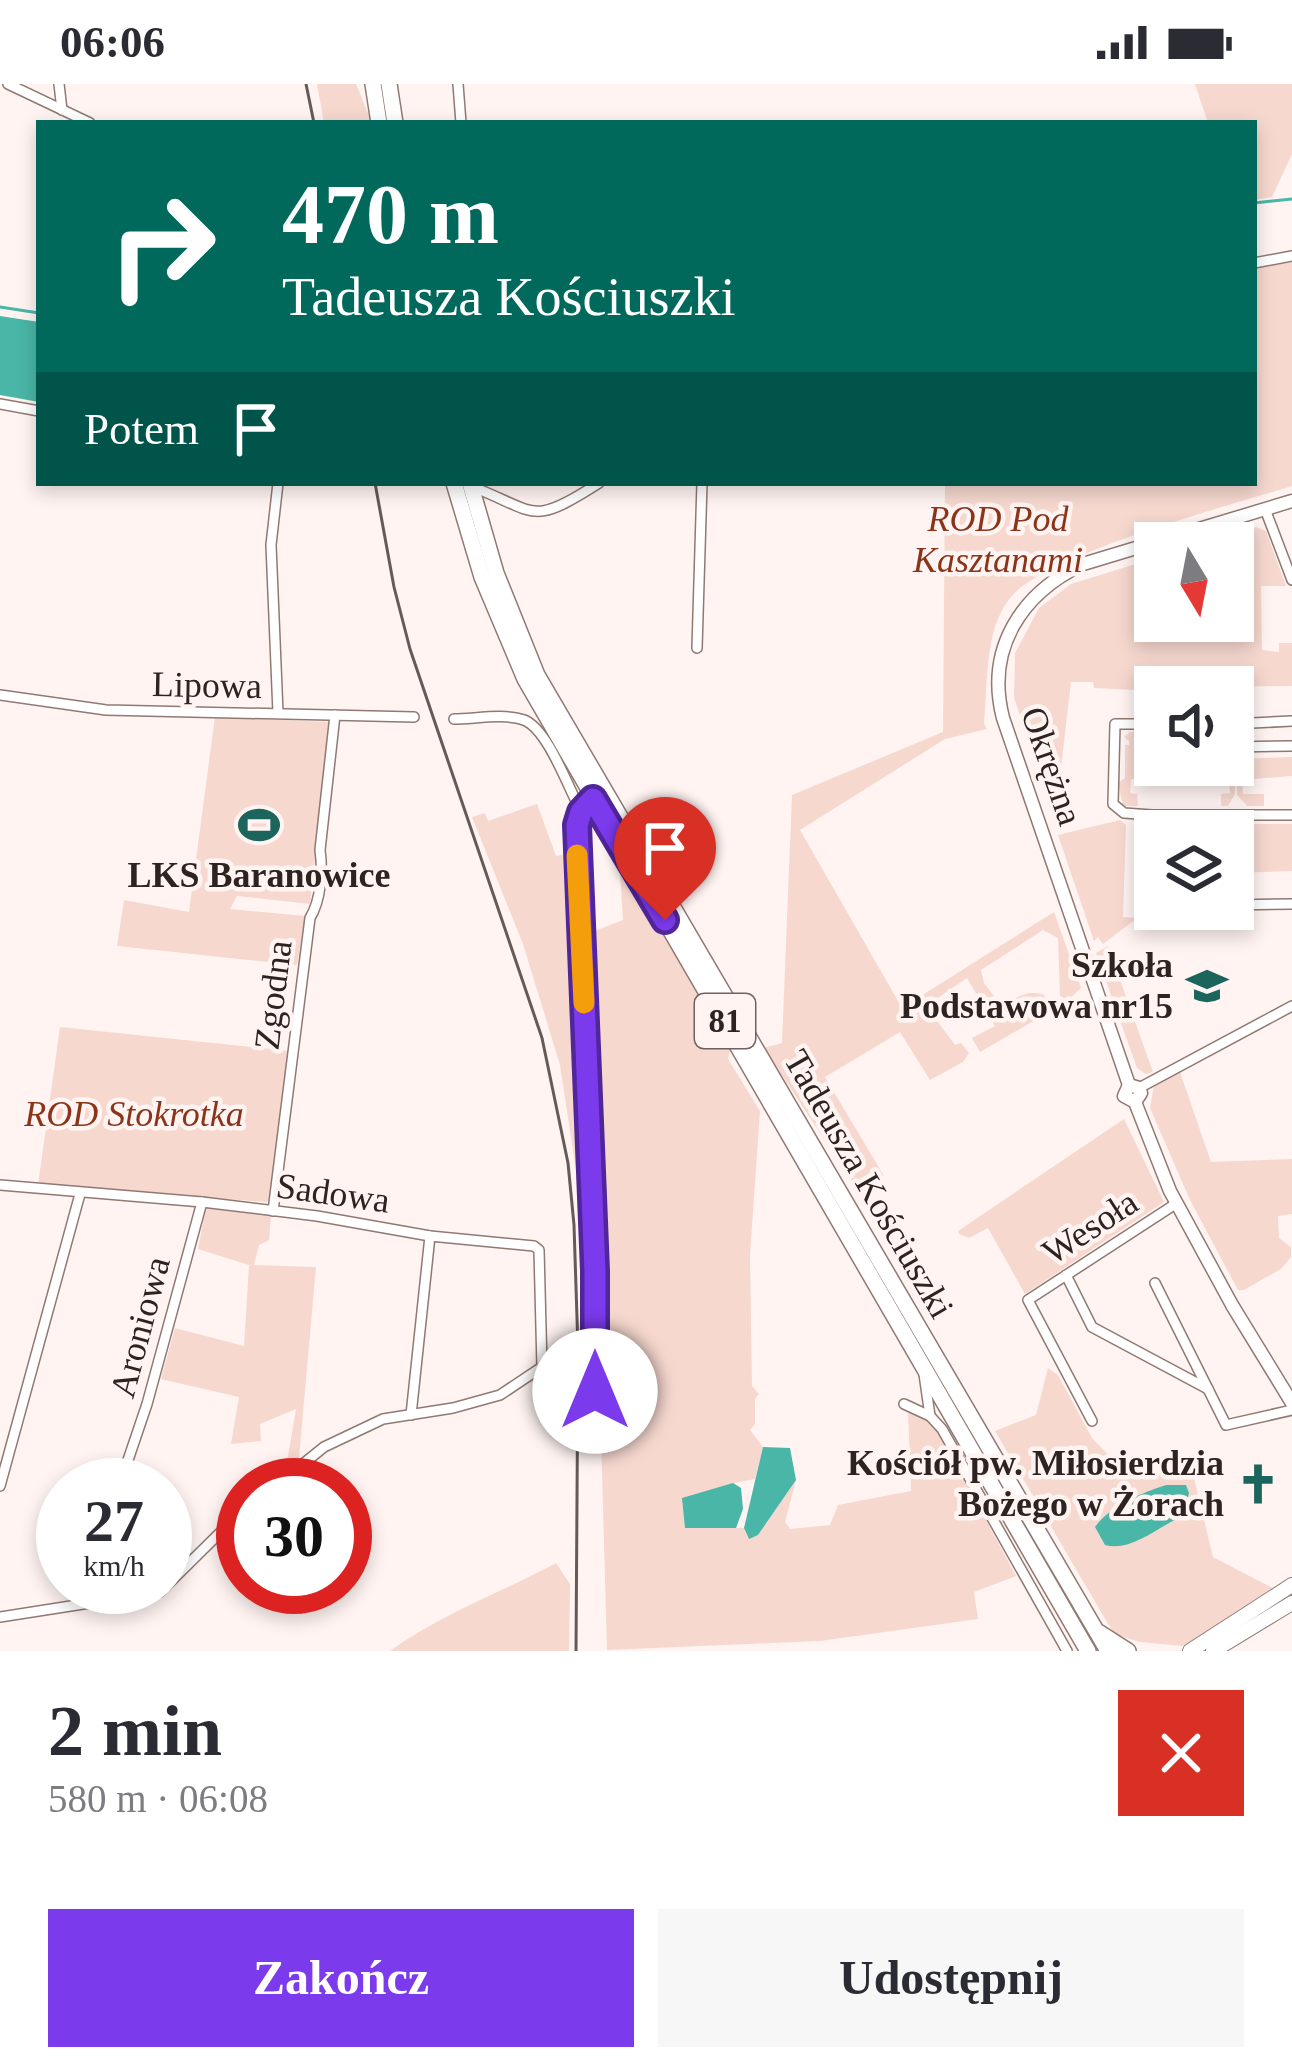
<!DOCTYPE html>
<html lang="pl">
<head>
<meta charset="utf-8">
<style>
	body { margin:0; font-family:Georgia,serif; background:#f7f7f7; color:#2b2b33; height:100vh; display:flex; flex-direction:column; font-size:45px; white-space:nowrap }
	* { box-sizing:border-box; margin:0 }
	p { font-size:39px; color:#7c7c81 }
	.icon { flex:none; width:66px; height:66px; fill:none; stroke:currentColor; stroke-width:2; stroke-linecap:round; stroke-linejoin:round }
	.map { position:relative; height:1567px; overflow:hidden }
	.side { display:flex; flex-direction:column; background:#fff; flex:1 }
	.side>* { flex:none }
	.guide { position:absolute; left:36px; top:36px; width:1221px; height:366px; border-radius:0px; box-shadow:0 6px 18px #0003; background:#00695c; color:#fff; overflow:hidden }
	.needle { width:78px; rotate:170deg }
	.fabs { position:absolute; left:1134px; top:438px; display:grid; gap:24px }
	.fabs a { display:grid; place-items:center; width:120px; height:120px; border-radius:0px; background:#fff; box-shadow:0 6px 18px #0003; font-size:60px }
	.speed { position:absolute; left:36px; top:1374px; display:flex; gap:24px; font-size:60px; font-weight:700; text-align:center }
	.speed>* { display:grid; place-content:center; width:156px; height:156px; border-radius:50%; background:#fff; box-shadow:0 6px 18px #0003; line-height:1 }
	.speed small { font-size:30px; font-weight:400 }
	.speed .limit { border:18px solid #d22; background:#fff; color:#111 }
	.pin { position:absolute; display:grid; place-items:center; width:102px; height:102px; color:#fff; margin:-123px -51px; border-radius:50% 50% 50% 0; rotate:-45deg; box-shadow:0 0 12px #0007 }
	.pin .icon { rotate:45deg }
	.me { position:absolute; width:132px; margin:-66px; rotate:0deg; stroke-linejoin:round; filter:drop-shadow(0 0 9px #0008) }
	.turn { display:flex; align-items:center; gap:42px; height:252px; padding:0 48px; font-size:54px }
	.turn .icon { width:156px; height:156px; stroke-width:2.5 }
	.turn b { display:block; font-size:84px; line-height:102px }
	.then { display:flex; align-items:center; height:114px; padding:0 48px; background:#0003; gap:24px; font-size:45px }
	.round { display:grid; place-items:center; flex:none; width:126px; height:126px; border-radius:0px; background:#f7f7f7 }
	.overview { display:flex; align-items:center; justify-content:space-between; height:204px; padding:0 48px }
	h1 { font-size:72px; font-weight:600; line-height:90px }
	.button { display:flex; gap:24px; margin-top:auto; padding:24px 48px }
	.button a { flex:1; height:138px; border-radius:0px; background:#7c3aed; color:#fff; font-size:48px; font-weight:600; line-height:138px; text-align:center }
	.button a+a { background:#f7f7f7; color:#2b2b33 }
	.status { display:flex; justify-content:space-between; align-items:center; height:84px; padding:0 60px; background:#fff; direction:ltr }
	.status svg { height:33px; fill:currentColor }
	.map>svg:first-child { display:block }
</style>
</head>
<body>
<div class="status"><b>06:06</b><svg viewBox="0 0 49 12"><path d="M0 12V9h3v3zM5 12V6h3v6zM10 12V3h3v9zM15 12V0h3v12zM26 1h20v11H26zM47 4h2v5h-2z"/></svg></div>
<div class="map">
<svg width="1292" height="1567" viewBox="0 0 1292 1567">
	<rect width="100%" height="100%" fill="#fff4f1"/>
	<g fill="#f6d8cf">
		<polygon points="317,0 356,0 372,39 324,39"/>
		<polygon points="1195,0 1292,0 1292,70 1272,113 1254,116 1254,39 1208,39"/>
		<path d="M1292 178V402C1232 421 1045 470 1010 514 984 546 988 600 984 639L987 645 945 655 800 746 902 924 1054 828 1081 904 1068 916 1060 912 1058 854 1043 846 981 886 984 899 1002 923C1016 914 1026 905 1044 911L1051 927 980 968 972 954 995 942 967 894 926 922 955 961 961 959 969 969 963 978 930 996 900 948 825 993 884 1092 857 1105 764 964 782 959 792 711 943 648 945 399H1254V184Z"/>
		<polygon points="1256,443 1266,447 1286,502 1261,502 1262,566 1279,568 1279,559 1292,559 1292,602 1155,603 1155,607 1094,604 1093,598 1071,598 1055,735 1014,614 1015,569 1039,524 1071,500 1155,474 1155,537 1233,537 1233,459 1205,459"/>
		<polygon points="215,633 330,638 310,820 237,812 230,825 305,832 297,881 117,862 124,816 189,828"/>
		<polygon points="1130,648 1155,648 1155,681 1233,681 1235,675 1235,710 1228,722 1221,722 1221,710 1230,709 1229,695 1131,695 1130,709 1137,710 1138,722 1123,722 1118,699 1125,694 1125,661 1129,661 1129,657 1124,653"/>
		<polygon points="1292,673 1292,692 1242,696 1243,710 1264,710 1264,722 1247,722 1237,711 1237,675"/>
		<polygon points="537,720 556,772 572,769 581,959 583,1132 560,981 523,860 472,733 485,729 488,737"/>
		<polygon points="1120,736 1126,741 1123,833 1137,834 1138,828 1145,828 1103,860 1098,853 1094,857 1058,751"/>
		<polygon points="1181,740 1292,740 1292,787 1233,789 1233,747 1182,747"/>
		<polygon points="619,773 731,963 728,975 760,1027 750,1171 752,1302 759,1310 755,1315 755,1340 750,1346 763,1363 755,1395 733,1399 685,1443 744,1444 748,1454 758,1451 796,1396 785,1438 790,1445 830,1441 838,1421 911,1407 908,1327 935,1341 1016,1492 974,1508 978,1535 820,1557 607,1566 587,850 623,836"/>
		<polygon points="1108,862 1153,988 1146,990 1137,984 1096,869"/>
		<polygon points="60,943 290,967 272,1112 267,1118 38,1101"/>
		<polygon points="1180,988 1211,1078 1292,1075 1292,1130 1278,1132 1279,1154 1291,1163 1291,1173 1281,1185 1244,1206 1238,1206 1190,1116 1150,1024 1154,1001"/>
		<polygon points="1124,1035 1164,1118 1025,1210 988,1144 969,1154 959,1150 958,1147"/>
		<polygon points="206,1123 271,1132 269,1156 259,1161 254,1181 316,1183 299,1374 286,1384 296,1325 260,1340 261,1357 231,1360 239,1313 161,1295 175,1244 244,1262 249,1181 198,1165"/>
		<polygon points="1048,1284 1058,1291 1092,1354 1129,1392 1191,1382 1213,1473 1278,1507 1183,1562 1140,1558 1114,1550 995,1347 1036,1331"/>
		<path d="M556 1479 570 1500 569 1567H390C441 1530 501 1509 556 1479Z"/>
	</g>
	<g fill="#49b6a7">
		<polygon points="0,232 39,238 39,318 0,311"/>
		<polygon points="763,1363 790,1364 796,1396 758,1451 749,1455 744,1444"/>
		<polygon points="733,1399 741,1404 743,1425 736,1444 685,1444 682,1414"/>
		<path d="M1166 1401H1186L1189 1409 1183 1432C1157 1443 1132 1468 1105 1461L1095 1443C1109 1423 1143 1408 1166 1401Z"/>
	</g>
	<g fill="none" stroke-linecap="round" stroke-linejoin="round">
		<g stroke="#49b6a7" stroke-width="3">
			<polyline points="1254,119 1292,115"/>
			<polyline points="0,223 39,229"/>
		</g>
		<g stroke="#907972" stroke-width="12">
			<g id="minor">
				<polyline points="8,0 90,39"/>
				<polyline points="59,0 62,26"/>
				<polyline points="458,0 461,39"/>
				<polyline points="1254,179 1292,172"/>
				<polyline points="0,320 39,327"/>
				<polyline points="278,399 271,461 278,629"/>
				<path d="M468 401C539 428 528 444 599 399"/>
				<polyline points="1265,425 1292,496"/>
				<polyline points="697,564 702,399"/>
				<polyline points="0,611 106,626 414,633"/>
				<path d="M454 635C474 635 505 629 524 636 548 645 569 706 581 727"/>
				<polyline points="1233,640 1292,637"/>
				<polyline points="1233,663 1292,662"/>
				<polyline points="593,715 581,727 577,741 595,1187 595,1307"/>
				<polyline points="1152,731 1124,729 1113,720 1115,640 1155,640"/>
				<polyline points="1155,821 1152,731 1292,731"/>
				<polyline points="1233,821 1292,820"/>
				<polyline points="1139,1004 1292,922"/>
				<polyline points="0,1101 202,1118 317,1132 430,1152 534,1162 539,1166 542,1283 500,1311 453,1324 383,1335 324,1363 277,1401"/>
				<path d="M273 1127 310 834C321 816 323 787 320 766L335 631"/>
				<polyline points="1066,1191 1092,1243 1208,1305"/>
				<polyline points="1155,1199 1226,1341 1292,1326"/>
				<polyline points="924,1290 930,1332"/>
				<polyline points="904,1320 930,1332 942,1345 1067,1567"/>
				<polyline points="411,1331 430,1152"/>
				<polyline points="1092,1337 1028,1216 1177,1119"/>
				<polyline points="126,1382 147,1320 202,1118"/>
				<polyline points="0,1402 80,1110"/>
				<polyline points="0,1533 160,1508 243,1426"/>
			</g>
		</g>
		<g stroke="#907972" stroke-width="15">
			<g id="tertiary">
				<path d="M1129 1001 1003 634C985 564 1022 509 1083 480L1292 417"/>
				<polyline points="1135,1018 1141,1009 1139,1004 1129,1001 1124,1012 1135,1018 1170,1107 1232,1221 1292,1319"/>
			</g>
		</g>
		<g stroke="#907972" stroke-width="16">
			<g id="secondary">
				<polyline points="1190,1567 1292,1501"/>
				<polyline points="1213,1567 1292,1519"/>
			</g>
		</g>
		<g stroke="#907972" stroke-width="18">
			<g id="primary">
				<polyline points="373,0 379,39"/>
				<polyline points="389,0 395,39"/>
				<polyline points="454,399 482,493 525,595 1088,1567"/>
				<polyline points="470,399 496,489 537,591 1108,1567"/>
				<polyline points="1100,1549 1128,1567"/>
			</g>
		</g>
		<use href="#minor" stroke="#fff" stroke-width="9"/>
		<use href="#tertiary" stroke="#fff" stroke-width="12"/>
		<use href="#secondary" stroke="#fff" stroke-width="14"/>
		<use href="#primary" stroke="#fff" stroke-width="15"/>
		<g stroke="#645a57" stroke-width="3">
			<polyline points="306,0 314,39"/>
			<polyline points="375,399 394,503 410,565 542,954 568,1079 574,1141 578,1265 576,1567"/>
		</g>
	</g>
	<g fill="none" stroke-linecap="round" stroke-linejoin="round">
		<g stroke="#51269a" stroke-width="30">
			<polyline id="route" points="595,1307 595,1187 577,741 581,728 593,715 665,836"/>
		</g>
		<use href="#route" stroke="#7c3aed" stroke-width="21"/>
		<polyline stroke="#f59e0b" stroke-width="21" points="577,771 584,919"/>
	</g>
	<defs>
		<g id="stadium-bare" transform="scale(3.24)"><path d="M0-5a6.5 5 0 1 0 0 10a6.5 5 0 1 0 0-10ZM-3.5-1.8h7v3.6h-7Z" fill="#1b655c" stroke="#fff4f1" stroke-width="2.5" paint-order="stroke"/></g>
		<g id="school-bare" transform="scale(3.24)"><path d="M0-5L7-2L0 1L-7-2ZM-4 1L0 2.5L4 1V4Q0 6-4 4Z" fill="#1b655c" stroke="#fff4f1" stroke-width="2.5" paint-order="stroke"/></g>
		<g id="church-bare" transform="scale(3.24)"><path d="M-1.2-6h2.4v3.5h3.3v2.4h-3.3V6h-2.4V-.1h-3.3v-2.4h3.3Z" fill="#1b655c" stroke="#fff4f1" stroke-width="2.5" paint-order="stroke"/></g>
	</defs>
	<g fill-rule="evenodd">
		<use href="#stadium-bare" x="259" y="741"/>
		<use href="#school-bare" x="1207" y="902"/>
		<use href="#church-bare" x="1258" y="1400"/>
	</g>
	<g text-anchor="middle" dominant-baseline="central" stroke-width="9" stroke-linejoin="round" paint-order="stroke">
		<rect fill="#fff4f1" stroke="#6c625f" stroke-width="3" x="695" y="910" width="60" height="54" rx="9"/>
		<g font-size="33" font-weight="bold" fill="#2d2320">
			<text x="725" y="937">81</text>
		</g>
		<g font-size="36" font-style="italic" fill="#8b3419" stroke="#fff4f1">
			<text x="998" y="435">ROD Pod<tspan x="998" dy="41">Kasztanami</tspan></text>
			<text x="134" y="1030">ROD Stokrotka</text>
		</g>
		<g font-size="36" fill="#2d2320" stroke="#fff4f1">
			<text transform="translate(207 601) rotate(1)">Lipowa</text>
			<text transform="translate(1052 682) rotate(71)">Okrężna</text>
			<text transform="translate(273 911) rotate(-83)">Zgodna</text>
			<text transform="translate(869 1100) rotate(60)">Tadeusza Kościuszki</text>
			<text transform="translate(333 1109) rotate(8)">Sadowa</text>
			<text transform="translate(1090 1143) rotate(-33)">Wesoła</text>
			<text transform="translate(140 1243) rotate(-75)">Aroniowa</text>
		</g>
		<g font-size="36" font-weight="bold" fill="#2d2320" stroke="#fff4f1" text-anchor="end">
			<text x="259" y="791" text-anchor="middle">LKS Baranowice</text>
			<text x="1173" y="881">Szkoła<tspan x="1173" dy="41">Podstawowa nr15</tspan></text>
			<text x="1224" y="1379">Kościół pw. Miłosierdzia<tspan x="1224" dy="41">Bożego w Żorach</tspan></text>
		</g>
	</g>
</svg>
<div class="fabs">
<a><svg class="needle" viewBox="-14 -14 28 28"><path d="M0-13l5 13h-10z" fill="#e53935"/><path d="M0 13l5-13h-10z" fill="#7c7c81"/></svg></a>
<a><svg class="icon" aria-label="sound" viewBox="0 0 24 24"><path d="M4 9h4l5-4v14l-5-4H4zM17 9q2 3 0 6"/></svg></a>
<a><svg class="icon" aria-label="layers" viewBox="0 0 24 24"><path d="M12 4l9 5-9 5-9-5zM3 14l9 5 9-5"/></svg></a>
</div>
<div class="speed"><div>27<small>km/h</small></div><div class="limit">30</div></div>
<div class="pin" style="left:665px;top:836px;background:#d93025"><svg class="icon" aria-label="arrive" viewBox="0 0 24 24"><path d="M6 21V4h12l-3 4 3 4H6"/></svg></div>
<svg class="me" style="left:595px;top:1307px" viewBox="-20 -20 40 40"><circle r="19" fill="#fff"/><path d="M0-13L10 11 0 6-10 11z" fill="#7c3aed"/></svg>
<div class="guide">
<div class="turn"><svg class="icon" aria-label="right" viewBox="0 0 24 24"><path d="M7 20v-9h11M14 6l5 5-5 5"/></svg><div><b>470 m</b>Tadeusza Kościuszki</div></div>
<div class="then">Potem<svg class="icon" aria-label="arrive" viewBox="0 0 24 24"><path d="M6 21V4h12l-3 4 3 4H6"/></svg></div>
</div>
</div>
<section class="side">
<div class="overview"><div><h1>2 min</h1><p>580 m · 06:08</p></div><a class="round" style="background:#d93025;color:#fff"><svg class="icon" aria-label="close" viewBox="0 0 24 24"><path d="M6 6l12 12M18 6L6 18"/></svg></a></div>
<div class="button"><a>Zakończ</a><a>Udostępnij</a></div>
</section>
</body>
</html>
